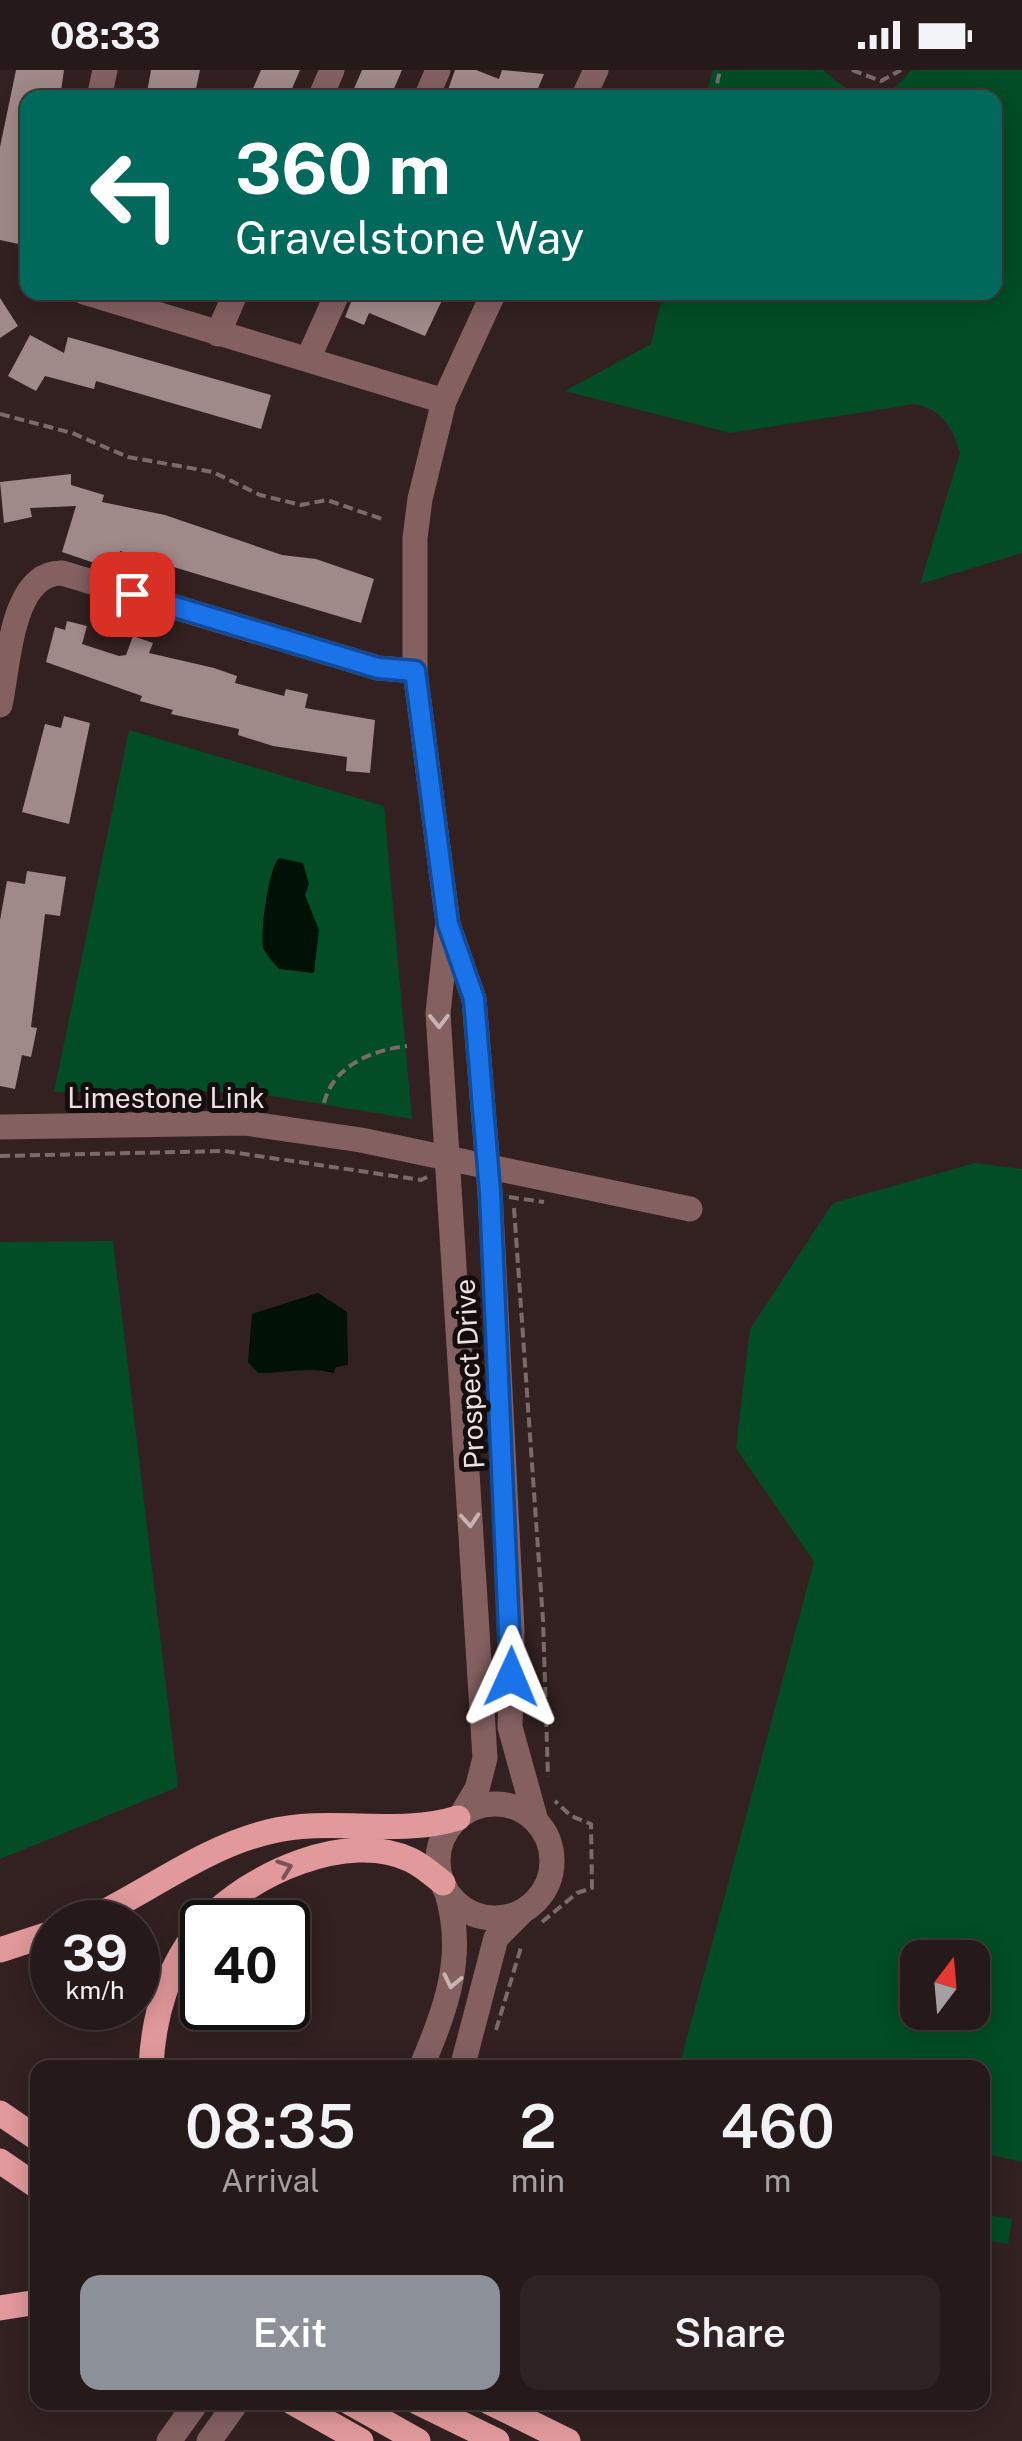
<!DOCTYPE html>
<html lang="en">
<head>
<meta charset="utf-8">
<style>
	body { margin:0; font-family:"Public Sans",sans-serif; background:#2e2222; color:#f1f3f6; height:100vh; display:flex; flex-direction:column; font-size:38px; white-space:nowrap }
	* { box-sizing:border-box; margin:0 }
	p { font-size:32px; color:#a4a0a2 }
	.icon { flex:none; width:55px; height:55px; fill:none; stroke:currentColor; stroke-width:2; stroke-linecap:round; stroke-linejoin:round }
	.map { position:relative; flex:1; overflow:hidden }
	.panel { position:absolute; left:30px; top:1990px; width:960px; height:350px; display:flex; flex-direction:column; background:#261919; border-radius:20px; box-shadow:0 5px 25px #0003,0 0 0 2px #423838 }
	.panel>* { flex:none }
	.banner { position:absolute; left:20px; top:20px; width:982px; height:210px; border-radius:20px; box-shadow:0 5px 25px #0003,0 0 0 2px #423838; background:#00695c; color:#fff; overflow:hidden }
	.needle { width:65px; rotate:16deg }
	.buttons { position:absolute; left:900px; top:1870px; display:grid; gap:20px }
	.buttons a { display:grid; place-items:center; width:90px; height:90px; border-radius:20px; background:#261919; box-shadow:0 5px 25px #0003,0 0 0 2px #423838; font-size:50px }
	.speed { position:absolute; left:30px; top:1830px; display:flex; gap:20px; font-size:50px; font-weight:700; text-align:center }
	.speed>* { display:grid; place-content:center; width:130px; height:130px; border-radius:50%; background:#261919; box-shadow:0 5px 25px #0003,0 0 0 2px #423838; line-height:1 }
	.speed small { font-size:25px; font-weight:400 }
	.speed .limit { border:5px solid #111; border-radius:15px; background:#fff; color:#111 }
	.pin { position:absolute; display:grid; place-items:center; width:85px; height:85px; color:#fff; margin:-42px; border-radius:20px; box-shadow:0 5px 15px #0006 }
	.me { position:absolute; width:110px; margin:-55px; rotate:1deg; stroke-linejoin:round; filter:drop-shadow(0 0 8px #0008) }
	.turn { display:flex; align-items:center; gap:35px; height:210px; padding:0 50px; font-size:45px }
	.turn .icon { width:130px; height:130px; stroke-width:2.5 }
	.turn b { display:block; font-size:70px; line-height:85px }
	.eta { display:flex; justify-content:space-evenly; align-items:center; height:170px; text-align:center }
	.eta b { font-size:60px; font-weight:600; line-height:70px }
	.action { display:flex; gap:20px; margin-top:auto; padding:20px 50px }
	.action a { flex:1; height:115px; border-radius:20px; background:#8c9099; color:#fff; font-size:40px; font-weight:600; line-height:115px; text-align:center }
	.action a+a { background:#2e2222; color:#f1f3f6 }
	.status { display:flex; justify-content:space-between; align-items:center; height:70px; padding:0 50px; background:#261919; direction:ltr }
	.status svg { height:28px; fill:currentColor }
	.map>svg:first-child { display:block }
</style>
</head>
<body>
<div class="status"><b>08:33</b><svg viewBox="0 0 49 12"><path d="M0 12V9h3v3zM5 12V6h3v6zM10 12V3h3v9zM15 12V0h3v12zM26 1h20v11H26zM47 4h2v5h-2z"/></svg></div>
<div class="map">
<svg width="1022" height="2371" viewBox="0 0 1022 2371">
	<rect width="100%" height="100%" fill="#332121"/>
	<g fill="#024d25" fill-rule="evenodd">
		<path d="M713 0H823C855 29 881 40 911 0H1022V483L920 514 960 383C953 358 942 339 915 334L730 363 565 321 651 274 663 223 995 222V28L706 27Z"/>
		<polygon points="129,660 384,736 412,1049 273,1026 201,1021 54,1022"/>
		<path d="M975 1093 1022 1099V2092L983 2083 982 1998 679 1997 814 1492 736 1378 750 1259 833 1133ZM918 1888H972V1942H918Z"/>
		<polygon points="113,1171 178,1717 0,1789 0,1172"/>
		<polygon points="982,2144 1012,2149 1008,2174 983,2170"/>
	</g>
	<g fill="#001105">
		<path d="M279 788 303 793 309 814 305 825 319 860 314 903 279 899C274 893 267 886 264 880 259 866 269 796 279 788Z"/>
		<path d="M318 1223 347 1242 348 1295 336 1297 334 1303C310 1296 284 1303 258 1303L248 1292 252 1244Z"/>
	</g>
	<g fill="#a08989">
		<polygon points="16,0 64,0 60,28 28,28 28,176 0,170 0,77"/>
		<polygon points="151,0 200,0 194,28 146,28"/>
		<polygon points="261,0 300,0 288,28 249,28"/>
		<polygon points="362,0 402,0 390,28 350,28"/>
		<polygon points="455,0 476,0 499,9 502,0 544,4 534,28 445,28"/>
		<polygon points="355,222 446,222 425,266 369,243 364,255 345,247"/>
		<polygon points="0,228 18,256 0,268"/>
		<polygon points="30,265 64,283 68,267 271,325 261,359 96,311 94,319 45,306 36,321 8,306"/>
		<polygon points="71,404 71,415 104,425 102,432 165,445 282,485 316,489 374,509 361,553 120,481 115,500 62,482 76,436 30,438 32,447 4,453 0,412"/>
		<polygon points="67,551 87,556 82,574 119,586 126,585 133,566 153,573 149,583 214,598 237,606 235,613 284,626 286,619 308,624 305,638 375,650 370,703 346,701 347,687 273,676 238,665 239,659 171,644 173,640 140,631 142,626 46,592 55,557 65,560"/>
		<polygon points="64,646 90,653 69,754 22,742 45,654 61,658"/>
		<polygon points="27,801 66,807 60,846 45,844 31,957 37,958 31,987 22,985 15,1019 0,1016 0,850 7,811 25,814"/>
	</g>
	<g fill="none" stroke-linecap="round" stroke-linejoin="round">
		<g stroke="#7a6a6a" stroke-width="4" stroke-dasharray="10 5" stroke-linecap="butt">
			<polyline points="852,0 881,11 901,0"/>
			<polyline points="714,28 720,0"/>
			<polyline points="0,344 72,363 128,387 213,402 260,425 301,435 327,430 385,450"/>
			<path d="M324 1033C333 996 372 980 407 976"/>
			<polyline points="0,1086 224,1081 421,1110 427,1107"/>
			<polyline points="509,1127 544,1132"/>
			<polyline points="514,1138 543,1550 548,1707"/>
			<polyline points="542,1852 577,1823 592,1818 591,1754 571,1746 555,1731"/>
			<polyline points="496,1960 522,1874"/>
		</g>
		<g stroke="#846061" stroke-width="25">
			<polyline points="99,28 105,0"/>
			<polyline points="320,28 332,0"/>
			<polyline points="426,28 438,0"/>
			<polyline points="583,28 596,0"/>
			<polyline points="84,222 444,331"/>
			<polyline points="494,222 444,331 420,429 415,468 415,601 448,854 474,929 490,1122 512,1560 510,1657 536,1751"/>
			<polyline points="218,264 236,222"/>
			<polyline points="308,289 338,222"/>
			<path d="M0 635C9 594 11 502 62 503L378 598 415 601"/>
			<polyline points="447,859 438,943 485,1688 477,1719 462,1744"/>
			<polyline points="0,1057 245,1053 361,1070 690,1139"/>
			<circle cx="495" cy="1791" r="57"/>
			<path d="M421 1998C446 1938 467 1885 446 1820"/>
			<polyline points="462,1998 496,1868 521,1843"/>
			<polyline points="169,2371 197,2332"/>
			<polyline points="209,2371 237,2332"/>
		</g>
		<g stroke="#e1999b" stroke-width="25">
			<path d="M84 1852C145 1824 202 1778 268 1762 331 1746 397 1767 458 1748"/>
			<path d="M206 1852C248 1805 348 1759 411 1790 423 1796 433 1805 443 1813"/>
			<polyline points="0,1880 52,1863"/>
			<path d="M151 1998C153 1947 168 1894 202 1856"/>
			<polyline points="0,2043 38,2069"/>
			<polyline points="0,2091 38,2117"/>
			<polyline points="0,2238 38,2232"/>
			<polyline points="292,2332 361,2371"/>
			<polyline points="349,2332 418,2371"/>
			<polyline points="417,2332 497,2371"/>
			<polyline points="489,2332 568,2371"/>
		</g>
	</g>
	<defs><path id="oneway-chevron" d="M-2-3.5L2.5 0L-2 3.5" fill="none" stroke-width="1.6" stroke-linecap="round" stroke-linejoin="round" transform="scale(2.5)"/></defs>
	<g stroke="#c8b3b4">
		<use href="#oneway-chevron" transform="translate(439 951) rotate(89)"/>
		<use href="#oneway-chevron" transform="translate(470 1450) rotate(86)"/>
		<use href="#oneway-chevron" transform="translate(452 1911) rotate(102)"/>
	</g>
	<use stroke="#7b5354" href="#oneway-chevron" transform="translate(285 1798) rotate(-20)"/>
	<g fill="none" stroke-linecap="round" stroke-linejoin="round">
		<g stroke="#114b97" stroke-width="25">
			<polyline id="route" points="132,524 378,598 415,601 448,854 474,929 490,1122 511,1607"/>
		</g>
		<use href="#route" stroke="#1a73e8" stroke-width="18"/>
	</g>
	<g text-anchor="middle" dominant-baseline="central" stroke-width="10" stroke-linejoin="round" paint-order="stroke">
		<g font-size="28" fill="#ede0e0" stroke="#150d0d">
			<text x="166" y="1027">Limestone Link</text>
			<text transform="translate(469 1304) rotate(-93)">Prospect Drive</text>
		</g>
	</g>
</svg>
<div class="buttons">
<a><svg class="needle" viewBox="-14 -14 28 28"><path d="M0-13l5 13h-10z" fill="#e53935"/><path d="M0 13l5-13h-10z" fill="#a4a0a2"/></svg></a>
</div>
<div class="speed"><div>39<small>km/h</small></div><div class="limit">40</div></div>
<div class="pin" style="left:132px;top:524px;background:#d93025"><svg class="icon" aria-label="arrive" viewBox="0 0 24 24"><path d="M6 21V4h12l-3 4 3 4H6"/></svg></div>
<svg class="me" style="left:511px;top:1607px" viewBox="-20 -20 40 40"><path d="M0-17L14 15 0 8-14 15z" fill="#1a73e8" stroke="#fff" stroke-width="4"/></svg>
<div class="banner">
<div class="turn"><svg class="icon" aria-label="left" viewBox="0 0 24 24"><path d="M17 20v-9H6M10 6l-5 5 5 5"/></svg><div><b>360 m</b>Gravelstone Way</div></div>
</div>
<section class="panel">
<div class="eta">
<div><b>08:35</b><p>Arrival</p></div>
<div><b>2</b><p>min</p></div>
<div><b>460</b><p>m</p></div>
</div>
<div class="action"><a>Exit</a><a>Share</a></div>
</section>
</div>
</body>
</html>
